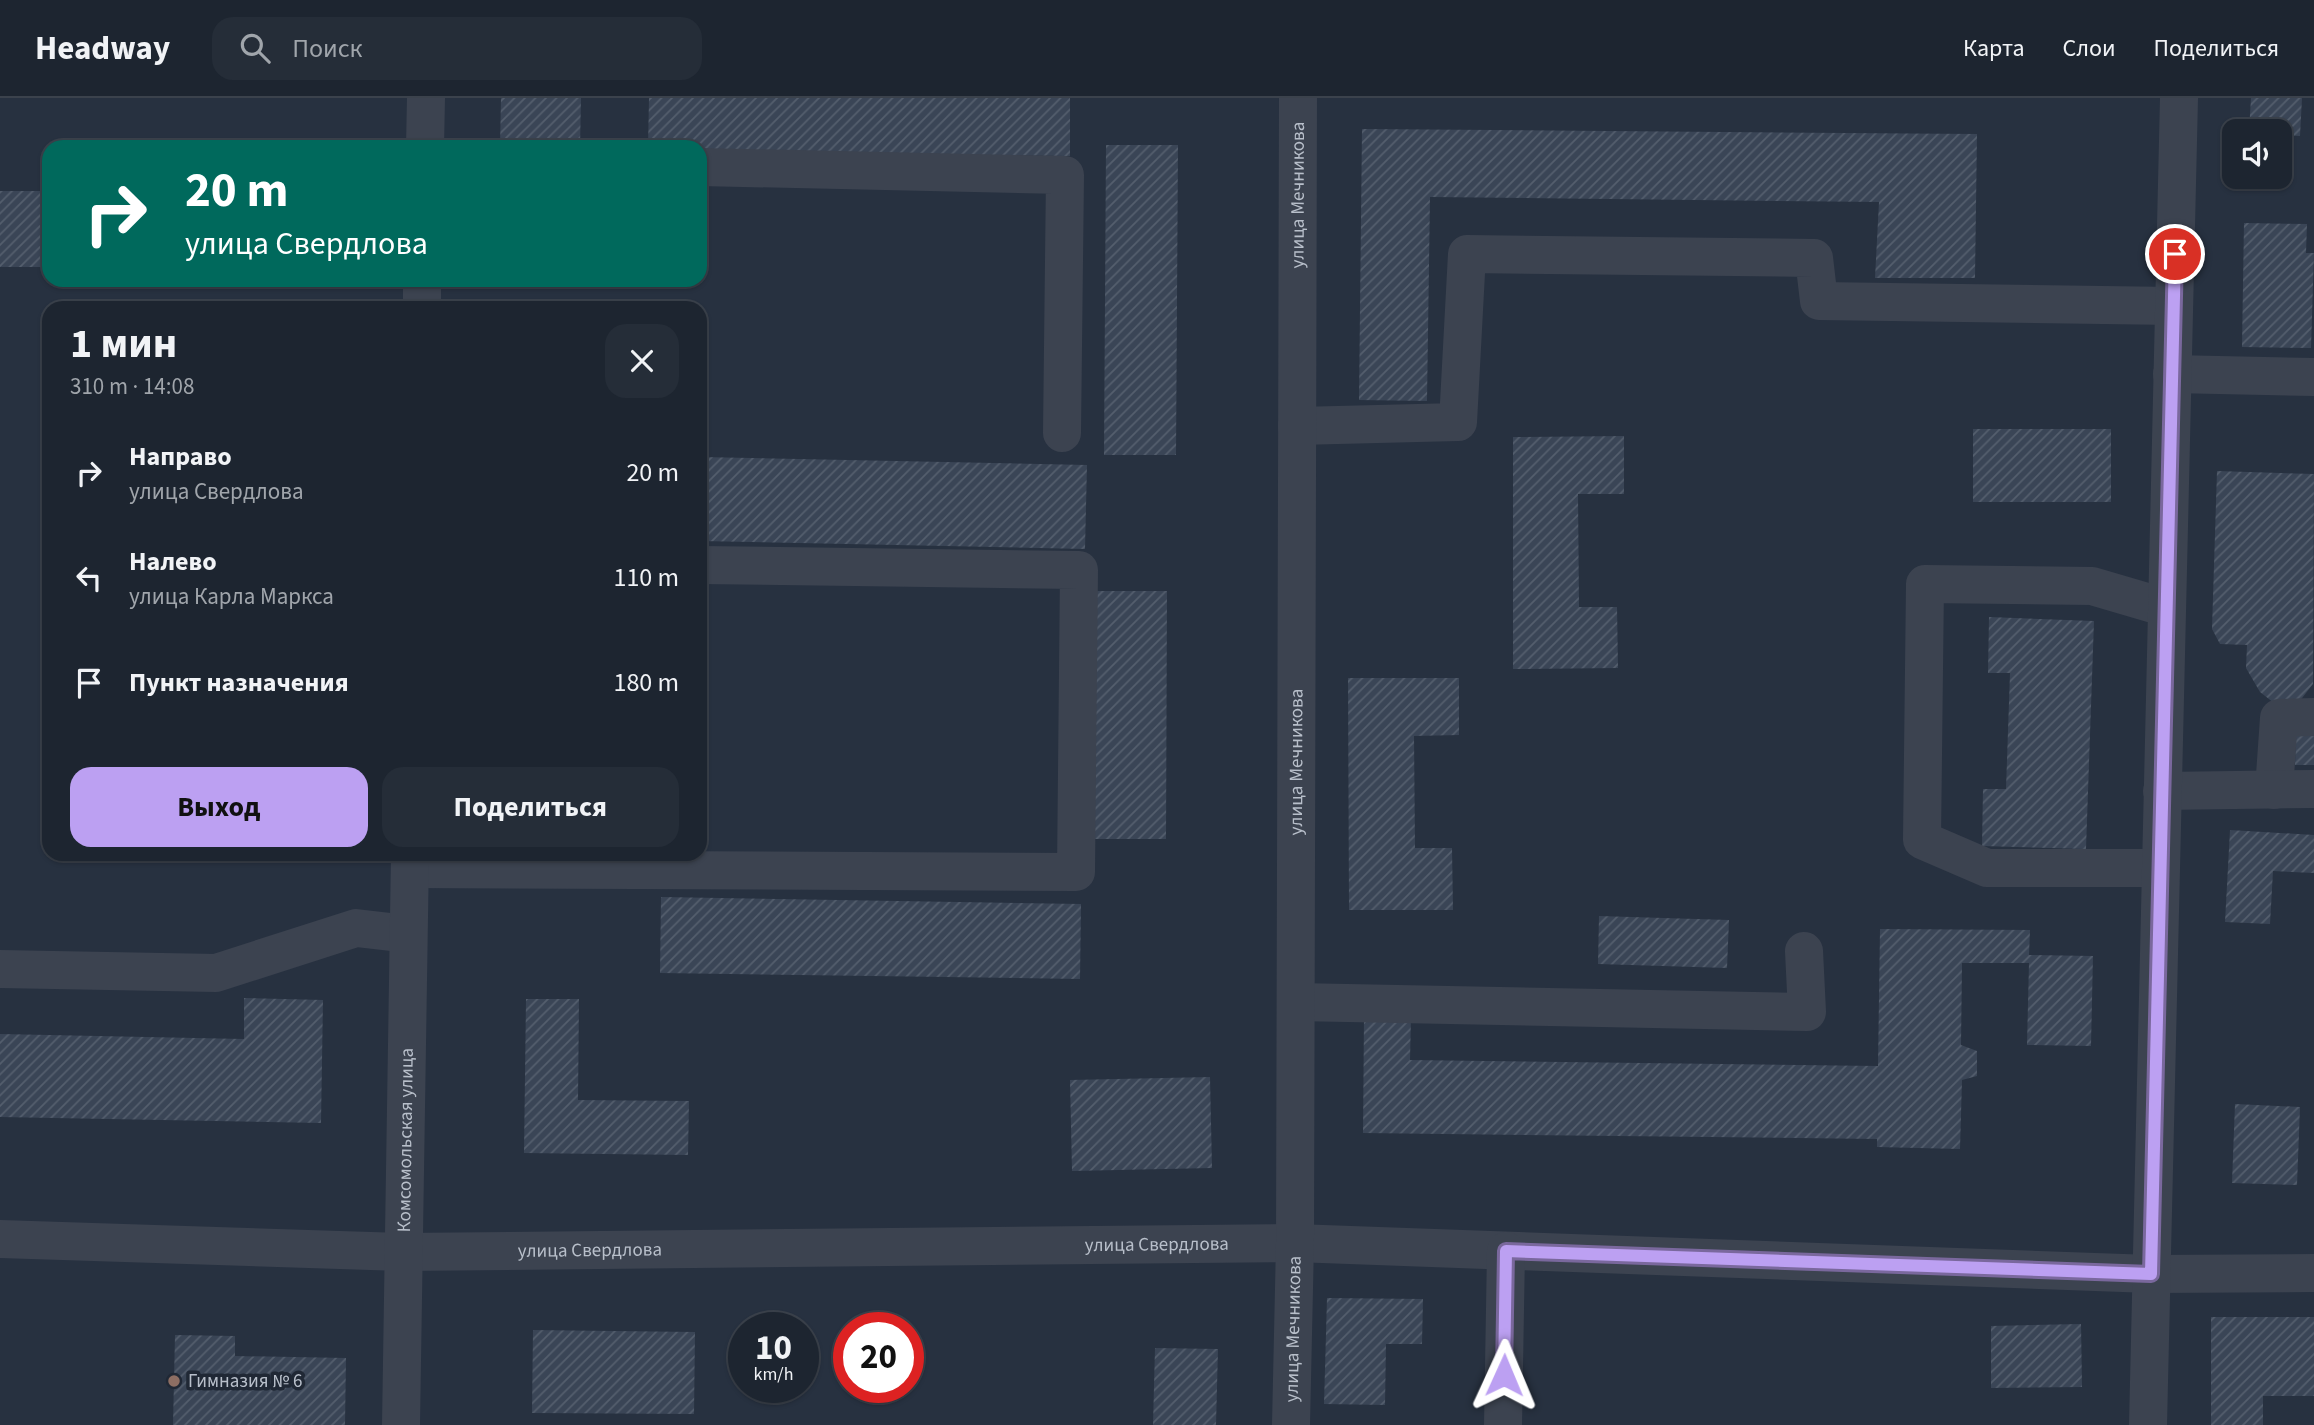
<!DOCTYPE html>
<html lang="ru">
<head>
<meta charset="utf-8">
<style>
	body { margin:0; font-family:"Source Sans 3",sans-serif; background:#252d38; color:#f1f3f6; height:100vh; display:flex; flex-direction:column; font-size:26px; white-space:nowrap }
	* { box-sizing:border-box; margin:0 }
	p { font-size:23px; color:#a0a5ab }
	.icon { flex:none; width:38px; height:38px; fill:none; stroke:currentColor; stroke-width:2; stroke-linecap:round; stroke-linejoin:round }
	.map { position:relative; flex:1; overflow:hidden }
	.drawer { position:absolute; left:42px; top:203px; width:665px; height:560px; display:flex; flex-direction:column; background:#1d2530; border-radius:21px; box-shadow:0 2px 5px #0004,0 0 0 2px #3b424c }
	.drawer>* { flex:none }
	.top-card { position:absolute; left:42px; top:42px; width:665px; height:147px; border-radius:21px; box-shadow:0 2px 5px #0004,0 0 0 2px #3b424c; background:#00695c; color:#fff; overflow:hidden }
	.buttons { position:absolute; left:2222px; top:21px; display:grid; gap:14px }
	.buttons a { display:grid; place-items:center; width:70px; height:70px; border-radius:14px; background:#1d2530; box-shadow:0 2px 5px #0004,0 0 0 2px #3b424c; font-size:35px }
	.speed { position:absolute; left:728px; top:1214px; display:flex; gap:14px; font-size:35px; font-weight:700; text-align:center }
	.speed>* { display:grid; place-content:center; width:91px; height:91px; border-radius:50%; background:#1d2530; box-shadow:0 2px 5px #0004,0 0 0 2px #3b424c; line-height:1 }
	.speed small { font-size:18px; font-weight:400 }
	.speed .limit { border:10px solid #d22; background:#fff; color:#111 }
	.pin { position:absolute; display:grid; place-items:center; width:60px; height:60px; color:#fff; margin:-30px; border:4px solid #fff; border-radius:50%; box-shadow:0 2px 7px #0007 }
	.me { position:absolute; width:77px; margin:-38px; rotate:1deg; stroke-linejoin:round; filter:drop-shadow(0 0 5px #0008) }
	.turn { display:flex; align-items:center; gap:24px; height:147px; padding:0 28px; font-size:32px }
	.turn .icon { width:91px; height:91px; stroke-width:2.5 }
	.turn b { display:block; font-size:49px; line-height:60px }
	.round { display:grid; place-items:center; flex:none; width:74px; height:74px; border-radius:21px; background:#252d38 }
	.summary { display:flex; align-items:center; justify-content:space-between; height:119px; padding:0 28px }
	h1 { font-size:42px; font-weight:700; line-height:52px }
	.action { display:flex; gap:14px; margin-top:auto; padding:14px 28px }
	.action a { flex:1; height:80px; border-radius:21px; background:#bca0f2; color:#111; font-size:28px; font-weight:700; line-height:80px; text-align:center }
	.action a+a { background:#252d38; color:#f1f3f6 }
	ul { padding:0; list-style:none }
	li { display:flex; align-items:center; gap:21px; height:105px; padding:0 28px }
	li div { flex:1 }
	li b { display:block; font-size:26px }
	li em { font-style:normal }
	header { display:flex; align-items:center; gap:42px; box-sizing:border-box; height:98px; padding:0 35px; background:#1d2530; border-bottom:2px solid #3b424c }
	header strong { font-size:33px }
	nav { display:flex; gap:38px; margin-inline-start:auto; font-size:24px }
	.search { width:490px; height:63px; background:#252d38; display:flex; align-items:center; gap:18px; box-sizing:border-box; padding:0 24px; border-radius:21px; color:#a0a5ab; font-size:26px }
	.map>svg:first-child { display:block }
</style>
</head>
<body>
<header>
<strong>Headway</strong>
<div class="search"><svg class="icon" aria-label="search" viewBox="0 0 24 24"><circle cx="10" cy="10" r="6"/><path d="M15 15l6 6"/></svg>Поиск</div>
<nav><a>Карта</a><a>Слои</a><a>Поделиться</a></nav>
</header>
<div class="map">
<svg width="2314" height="1327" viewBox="0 0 2314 1327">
	<defs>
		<pattern id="building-hatch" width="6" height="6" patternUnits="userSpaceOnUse" patternTransform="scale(1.75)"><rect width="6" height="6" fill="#3a4556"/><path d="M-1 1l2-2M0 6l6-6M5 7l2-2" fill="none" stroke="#545e6d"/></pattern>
	</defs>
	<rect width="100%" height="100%" fill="#273140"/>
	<g fill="url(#building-hatch)">
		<polygon points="501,0 581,0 580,49 500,49"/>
		<polygon points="649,0 1070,0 1070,58 700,55 700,49 648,49"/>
		<polygon points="2251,0 2302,0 2300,38 2280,37 2280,33 2249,33"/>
		<polygon points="1362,31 1977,36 1975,180 1875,180 1879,104 1430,99 1427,303 1359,302"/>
		<polygon points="1106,47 1178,47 1176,357 1104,357"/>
		<rect x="0" y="93" width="49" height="76"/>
		<polygon points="2244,125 2307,126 2306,155 2314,155 2311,250 2242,249"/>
		<polygon points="589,202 589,210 497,210 497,204"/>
		<rect x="1973" y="331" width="138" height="73"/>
		<polygon points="1624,338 1624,396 1578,396 1579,509 1617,509 1618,570 1513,571 1513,339"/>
		<polygon points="700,359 1087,367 1085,451 700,443"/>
		<polygon points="2217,373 2314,376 2313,586 2299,604 2274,605 2260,594 2246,570 2247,547 2220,546 2212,531"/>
		<polygon points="1090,493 1167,493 1166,741 1089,741"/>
		<polygon points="1989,519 2094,523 2086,751 1982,748 1983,691 2006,691 2010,575 1988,575"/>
		<polygon points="1348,580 1459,580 1459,637 1414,638 1415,750 1452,750 1453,812 1349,812"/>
		<polygon points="2296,631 2314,632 2314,667 2295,667"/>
		<polygon points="2230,732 2314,737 2314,775 2273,773 2270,826 2225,824"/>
		<polygon points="661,799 1081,806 1080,881 660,875"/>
		<polygon points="1599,818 1729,822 1727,870 1598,866"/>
		<polygon points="1880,831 2030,832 2029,857 2093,858 2091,948 2027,947 2029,865 1962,865 1961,947 1977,953 1977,978 1962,982 1960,1051 1877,1049 1877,1041 1363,1035 1364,919 1411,919 1410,962 1878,968"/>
		<polygon points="244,900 323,902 321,1025 0,1019 0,936 244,941"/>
		<polygon points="526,901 579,901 578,1002 689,1003 688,1057 524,1055"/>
		<polygon points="1210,979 1212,1070 1072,1073 1070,982"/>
		<polygon points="2235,1006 2300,1009 2297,1087 2232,1085"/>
		<polygon points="1327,1200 1423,1201 1422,1246 1386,1246 1385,1307 1324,1306"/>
		<polygon points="2211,1219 2314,1219 2314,1298 2263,1298 2263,1327 2211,1327"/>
		<polygon points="2081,1226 2082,1289 1991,1290 1991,1228"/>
		<polygon points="533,1232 695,1234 694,1316 532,1315"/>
		<polygon points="175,1237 235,1238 235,1258 346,1260 345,1327 173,1327"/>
		<polygon points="1155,1250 1218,1251 1216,1327 1153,1327"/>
	</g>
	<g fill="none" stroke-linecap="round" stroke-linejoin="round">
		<g stroke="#3c4350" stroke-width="38">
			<polyline points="425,49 426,0"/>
			<polyline points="700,69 1065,77 1062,335"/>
			<polyline points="422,210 422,182"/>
			<polyline points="2172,276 2314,279"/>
			<polyline points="1297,328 1458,324 1467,156 1814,160 1819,203 2174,208"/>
			<polyline points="2274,692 2279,620 2314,619"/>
			<polyline points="2162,693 2314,691"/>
			<polyline points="2161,770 1987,770 1922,742 1925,486 2092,488 2167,510"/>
			<polyline points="410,771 1076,774 1079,472 700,467"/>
			<polyline points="0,871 216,875 356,830 408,836"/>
			<polyline points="1296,904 1807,914 1804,853"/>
			<path id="s1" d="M0 1141 402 1154 1295 1145 2151 1176 2314 1175"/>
			<path id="s2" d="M401 1327 410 756"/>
			<path id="s3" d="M1291 1327 1295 1145 1298 0"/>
			<polyline points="1503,1327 1506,1153"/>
			<polyline points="2148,1327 2179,0"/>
		</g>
	</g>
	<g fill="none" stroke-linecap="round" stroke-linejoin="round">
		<g stroke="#7a689d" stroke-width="18">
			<polyline id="route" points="1504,1277 1506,1153 2151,1176 2175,156"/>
		</g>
		<use href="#route" stroke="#bca0f2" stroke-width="12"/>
	</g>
	<circle fill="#8d6e63" stroke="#202835" stroke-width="2.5" cx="174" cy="1283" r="7"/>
	<g text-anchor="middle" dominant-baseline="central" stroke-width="7" stroke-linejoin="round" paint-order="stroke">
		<g font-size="19" fill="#b8bfca" stroke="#202835">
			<text stroke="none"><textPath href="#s3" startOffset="1230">улица Мечникова</textPath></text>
			<text stroke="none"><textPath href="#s3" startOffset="663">улица Мечникова</textPath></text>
			<text stroke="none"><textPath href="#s2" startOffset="285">Комсомольская улица</textPath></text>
			<text stroke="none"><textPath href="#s1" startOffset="1157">улица Свердлова</textPath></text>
			<text stroke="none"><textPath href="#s1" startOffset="590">улица Свердлова</textPath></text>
			<text stroke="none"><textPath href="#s3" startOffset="96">улица Мечникова</textPath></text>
		</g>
		<g font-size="19" fill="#b8bfca" stroke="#202835" text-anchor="start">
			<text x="188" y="1283">Гимназия № 6</text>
		</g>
	</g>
</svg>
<div class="buttons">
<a><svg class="icon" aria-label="sound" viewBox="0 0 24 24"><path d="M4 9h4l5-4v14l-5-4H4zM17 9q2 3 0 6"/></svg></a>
</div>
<div class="speed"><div>10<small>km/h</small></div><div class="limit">20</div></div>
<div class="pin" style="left:2175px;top:156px;background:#d93025"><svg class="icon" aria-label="arrive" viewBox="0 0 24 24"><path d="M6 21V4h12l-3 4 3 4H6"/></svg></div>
<svg class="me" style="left:1504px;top:1277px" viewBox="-20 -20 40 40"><path d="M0-17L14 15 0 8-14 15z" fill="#bca0f2" stroke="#fff" stroke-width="4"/></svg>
<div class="top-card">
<div class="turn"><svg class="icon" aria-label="right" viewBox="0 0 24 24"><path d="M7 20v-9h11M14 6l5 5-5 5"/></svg><div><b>20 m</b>улица Свердлова</div></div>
</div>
<section class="drawer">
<div class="summary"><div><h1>1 мин</h1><p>310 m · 14:08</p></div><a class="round"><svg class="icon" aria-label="close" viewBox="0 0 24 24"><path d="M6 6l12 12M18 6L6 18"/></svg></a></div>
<ul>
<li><svg class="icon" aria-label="right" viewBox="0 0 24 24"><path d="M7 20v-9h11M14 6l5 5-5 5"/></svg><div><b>Направо</b><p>улица Свердлова</p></div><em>20 m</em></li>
<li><svg class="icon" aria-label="left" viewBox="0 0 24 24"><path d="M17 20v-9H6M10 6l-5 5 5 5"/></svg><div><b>Налево</b><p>улица Карла Маркса</p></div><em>110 m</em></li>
<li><svg class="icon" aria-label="arrive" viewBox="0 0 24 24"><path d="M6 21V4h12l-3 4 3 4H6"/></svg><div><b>Пункт назначения</b></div><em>180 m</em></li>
</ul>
<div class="action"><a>Выход</a><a>Поделиться</a></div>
</section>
</div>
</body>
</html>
